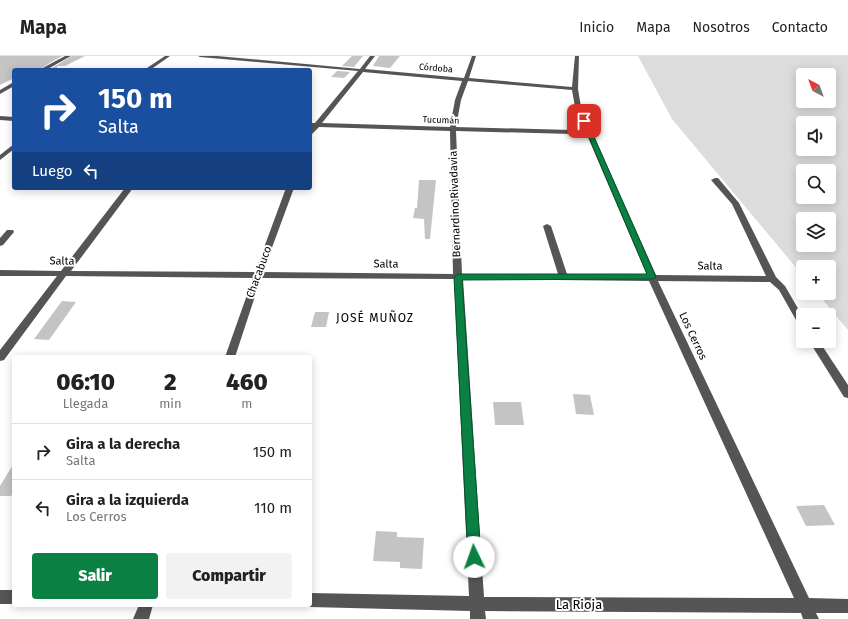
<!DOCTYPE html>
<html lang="es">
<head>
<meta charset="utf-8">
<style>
	body { margin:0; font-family:"Fira Sans",sans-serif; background:#f2f2f2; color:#222; height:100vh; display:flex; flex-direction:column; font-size:15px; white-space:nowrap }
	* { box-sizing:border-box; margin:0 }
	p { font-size:13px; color:#767676 }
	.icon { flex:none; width:22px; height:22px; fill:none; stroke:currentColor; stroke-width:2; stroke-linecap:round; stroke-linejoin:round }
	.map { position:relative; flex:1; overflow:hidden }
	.panel { position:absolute; left:12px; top:299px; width:300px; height:252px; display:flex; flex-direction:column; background:#fff; border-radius:4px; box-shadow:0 2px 10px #0003 }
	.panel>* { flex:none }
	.hud { position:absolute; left:12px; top:12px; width:300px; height:122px; border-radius:4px; box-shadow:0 2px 10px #0003; background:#1a4fa0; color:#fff; overflow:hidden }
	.needle { width:26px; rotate:319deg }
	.buttons { position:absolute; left:796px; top:12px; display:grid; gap:8px }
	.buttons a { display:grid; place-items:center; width:40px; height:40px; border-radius:4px; background:#fff; box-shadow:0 2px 10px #0003; font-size:20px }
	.pin { position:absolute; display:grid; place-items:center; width:34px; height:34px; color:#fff; margin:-17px; border-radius:8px; box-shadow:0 2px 6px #0006 }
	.me { position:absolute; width:44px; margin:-22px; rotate:357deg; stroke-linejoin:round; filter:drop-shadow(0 0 3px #0008) }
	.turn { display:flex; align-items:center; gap:14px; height:84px; padding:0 20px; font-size:18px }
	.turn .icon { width:52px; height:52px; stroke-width:2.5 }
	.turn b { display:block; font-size:28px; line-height:34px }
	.then { display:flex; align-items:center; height:38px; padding:0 20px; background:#0003; gap:8px; font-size:15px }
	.eta { display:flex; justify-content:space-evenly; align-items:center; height:68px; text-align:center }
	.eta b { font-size:24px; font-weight:800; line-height:28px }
	.action { display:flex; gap:8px; margin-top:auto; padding:8px 20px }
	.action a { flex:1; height:46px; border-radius:4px; background:#0b8043; color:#fff; font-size:16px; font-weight:800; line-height:46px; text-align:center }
	.action a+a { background:#f2f2f2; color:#222 }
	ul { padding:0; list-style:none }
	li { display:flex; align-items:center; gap:12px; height:56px; padding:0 20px; border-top:1px solid #e0e0e0 }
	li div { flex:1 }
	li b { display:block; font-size:15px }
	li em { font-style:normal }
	header { display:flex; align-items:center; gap:24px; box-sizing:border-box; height:56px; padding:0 20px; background:#fff; border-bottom:1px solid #e0e0e0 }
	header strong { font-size:19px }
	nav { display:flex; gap:22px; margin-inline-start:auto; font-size:14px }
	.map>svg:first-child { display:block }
</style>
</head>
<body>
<header>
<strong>Mapa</strong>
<nav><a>Inicio</a><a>Mapa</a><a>Nosotros</a><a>Contacto</a></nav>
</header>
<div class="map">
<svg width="848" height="563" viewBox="0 0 848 563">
	<rect width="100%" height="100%" fill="#fff"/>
	<path fill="#dcdcdc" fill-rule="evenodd" d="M638 0H848V274L817 237H829V211H803V220L672 63ZM803 19H829V45H803ZM803 67H829V93H803ZM803 115H829V141H803ZM803 163H829V189H803Z"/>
	<g fill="#c4c4c4">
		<polygon points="0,0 62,0 38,14 14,14 14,22 0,29"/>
		<polygon points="72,0 85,0 65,10 57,10 57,14 49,14"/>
		<polygon points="352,0 363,0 354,11 342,10"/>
		<polygon points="379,0 400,0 390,12 373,10"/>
		<polygon points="337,15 350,16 344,22 331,21"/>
		<polygon points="419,124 436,124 430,183 425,183 424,163 413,162 415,152 417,152"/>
		<polygon points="62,245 76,246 49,284 34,283"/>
		<polygon points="315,256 329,256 326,271 311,271"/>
		<polygon points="573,338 590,339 594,359 576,358"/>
		<polygon points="493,346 521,346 524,369 495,369"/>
		<polygon points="14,407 14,435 11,440 0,440 0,430"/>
		<polygon points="824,449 835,469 806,470 796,450"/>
		<polygon points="376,475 397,476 397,481 424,482 422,513 400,512 400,506 373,505"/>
	</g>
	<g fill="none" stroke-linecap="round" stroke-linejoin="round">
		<g fill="#555" fill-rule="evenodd">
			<polygon points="65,0 71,0 46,14 39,14"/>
			<polygon points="165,0 170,0 150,14 144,14"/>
			<path d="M198 0H217L360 13 370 0H375L365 13 464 22 472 0H476L469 22 572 31 575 0H579L578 33 581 51 656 219 766 220 732 148 711 124 715 122H718L739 147 776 221 785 230 803 261V272L800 271 779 234 770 226 658 225 809 542 848 543V557H816L819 563H803L801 557 485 555 486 563H470V555L310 551 305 549H310V537L469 540 454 223 261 222 235 301H225L253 222 66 220 4 304 0 305V294L57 220H0V214L61 215 125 132H133L71 215 255 216 286 132H294L263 216 453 218 450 75 319 71 310 80V74L312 71H310V67H315L358 15 200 1ZM363 16 462 25 455 44 450 71 322 67ZM468 25 572 34 575 51 647 219 567 218 551 170 547 168 543 170 558 218H462L456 75 572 78 575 76 572 74 456 71 461 44ZM463 223 649 225 794 542 484 541Z"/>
			<polygon points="14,26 14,30 0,38 0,34"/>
			<polygon points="0,60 14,61 14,65 0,64"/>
			<polygon points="14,88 14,93 0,104 0,99"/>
			<polygon points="7,174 13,174 14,176 3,189 0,190 0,182"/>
			<polygon points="809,285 819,285 848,329 848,342 844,341"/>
			<rect x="0" y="534" width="14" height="14"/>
			<polygon points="139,549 153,549 149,563 133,563"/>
		</g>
	</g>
	<polygon fill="#0b8043" stroke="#07532c" points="584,63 587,65 656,221 652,223 462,224 481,501 479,505 474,507 470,505 468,501 454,221 458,218 647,218 582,65"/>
	<g text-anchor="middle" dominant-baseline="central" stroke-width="4" stroke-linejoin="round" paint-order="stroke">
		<g font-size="9" fill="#000" stroke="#fff">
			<text transform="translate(436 12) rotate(5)">Córdoba</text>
			<text transform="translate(441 64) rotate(2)">Tucumán</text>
		</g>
		<g font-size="11" fill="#000" stroke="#fff">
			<text transform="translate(455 148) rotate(-92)">Bernardino Rivadavia</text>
			<text transform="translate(62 205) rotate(1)">Salta</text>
			<text transform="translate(386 208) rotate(1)">Salta</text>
			<text transform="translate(710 210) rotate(1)">Salta</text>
			<text transform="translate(259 216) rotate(-70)">Chacabuco</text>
			<text transform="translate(693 280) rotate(65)">Los Cerros</text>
		</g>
		<g font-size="12" letter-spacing="1" fill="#000" stroke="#fff">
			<text x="375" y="262">JOSÉ MUÑOZ</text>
		</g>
		<g font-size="13" fill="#000" stroke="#fff">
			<text x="579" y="548">La Rioja</text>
		</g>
	</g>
</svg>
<div class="buttons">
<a><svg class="needle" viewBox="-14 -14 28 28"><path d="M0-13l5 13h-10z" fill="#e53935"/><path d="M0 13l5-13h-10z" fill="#767676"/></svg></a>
<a><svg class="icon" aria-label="sound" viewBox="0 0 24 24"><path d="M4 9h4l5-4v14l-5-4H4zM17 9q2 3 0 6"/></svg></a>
<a><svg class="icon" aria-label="search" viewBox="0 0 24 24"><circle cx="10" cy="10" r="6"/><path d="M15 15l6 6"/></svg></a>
<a><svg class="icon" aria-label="layers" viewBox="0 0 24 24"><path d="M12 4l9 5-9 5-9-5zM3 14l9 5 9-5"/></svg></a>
<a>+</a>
<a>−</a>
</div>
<div class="pin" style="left:584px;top:65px;background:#d93025"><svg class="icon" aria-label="arrive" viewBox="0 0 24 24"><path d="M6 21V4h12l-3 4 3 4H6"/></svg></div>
<svg class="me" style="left:474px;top:501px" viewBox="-20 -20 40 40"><circle r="19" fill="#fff"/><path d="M0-13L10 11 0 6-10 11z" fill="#0b8043"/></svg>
<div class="hud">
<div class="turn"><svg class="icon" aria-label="right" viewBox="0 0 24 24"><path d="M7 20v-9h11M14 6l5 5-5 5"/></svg><div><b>150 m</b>Salta</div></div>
<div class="then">Luego<svg class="icon" aria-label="left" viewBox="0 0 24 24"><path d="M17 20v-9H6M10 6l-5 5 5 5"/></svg></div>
</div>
<section class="panel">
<div class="eta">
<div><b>06:10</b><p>Llegada</p></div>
<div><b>2</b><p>min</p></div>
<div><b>460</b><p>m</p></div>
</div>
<ul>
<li><svg class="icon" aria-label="right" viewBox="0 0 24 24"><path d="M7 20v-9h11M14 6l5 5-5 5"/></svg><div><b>Gira a la derecha</b><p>Salta</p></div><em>150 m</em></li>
<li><svg class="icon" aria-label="left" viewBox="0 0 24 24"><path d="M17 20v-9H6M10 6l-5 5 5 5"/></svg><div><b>Gira a la izquierda</b><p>Los Cerros</p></div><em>110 m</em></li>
</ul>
<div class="action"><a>Salir</a><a>Compartir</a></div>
</section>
</div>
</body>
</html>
